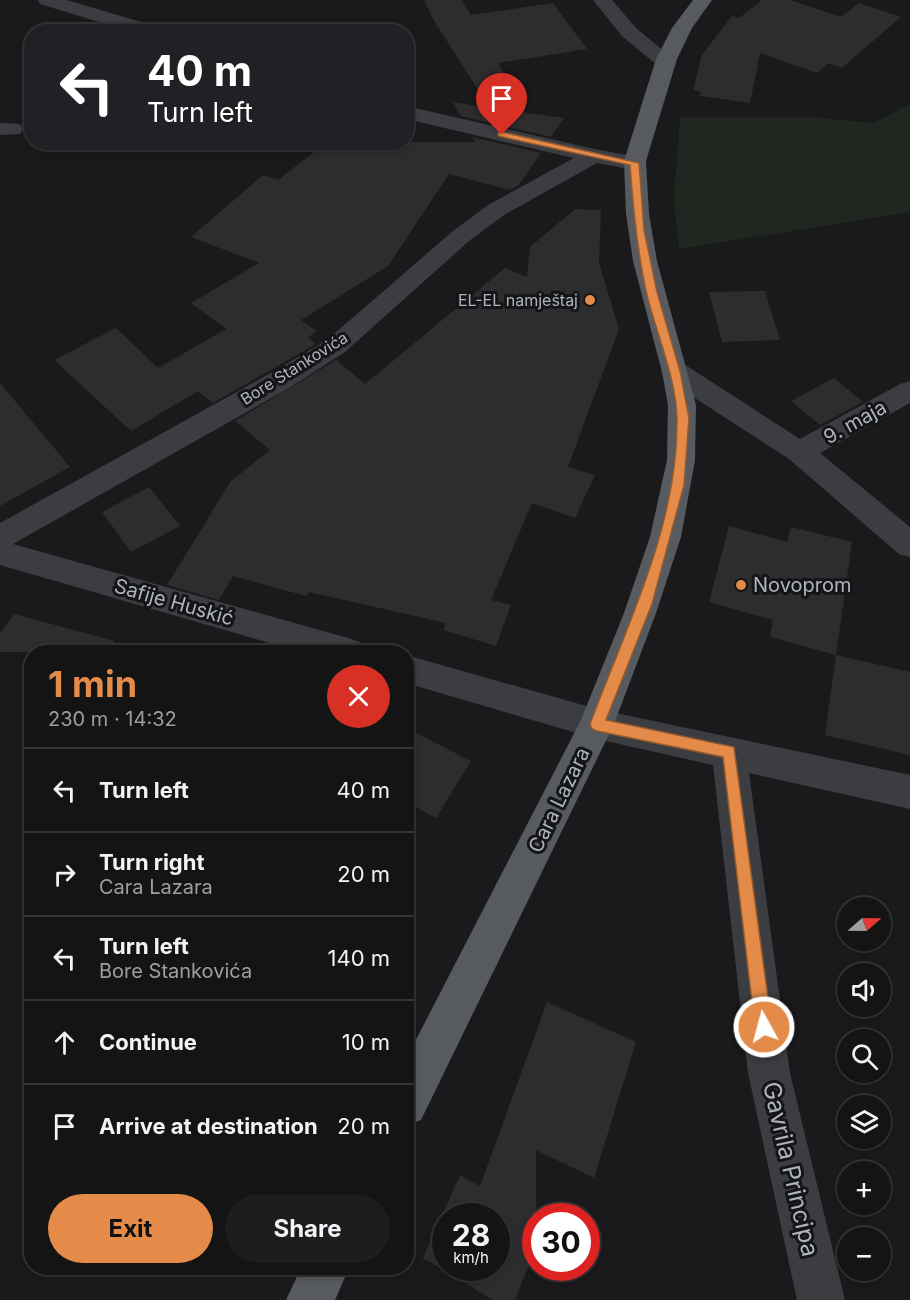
<!DOCTYPE html>
<html lang="en">
<head>
<meta charset="utf-8">
<style>
	body { margin:0; font-family:Inter,sans-serif; background:#1d1d1e; color:#f1f3f6; height:100vh; display:flex; flex-direction:column; font-size:22px; white-space:nowrap }
	* { box-sizing:border-box; margin:0 }
	p { font-size:20px; color:#9d9ea0 }
	.icon { flex:none; width:33px; height:33px; fill:none; stroke:currentColor; stroke-width:2; stroke-linecap:round; stroke-linejoin:round }
	.map { position:relative; flex:1; overflow:hidden }
	.sheet { position:absolute; left:24px; top:645px; width:390px; height:630px; display:flex; flex-direction:column; background:#141415; border-radius:24px; box-shadow:0 3px 9px #0003,0 0 0 2px #333334 }
	.sheet>* { flex:none }
	.hud { position:absolute; left:24px; top:24px; width:390px; height:126px; border-radius:24px; box-shadow:0 3px 9px #0003,0 0 0 2px #333334; background:#202124; color:#fff; overflow:hidden }
	.needle { width:39px; rotate:70deg }
	.controls { position:absolute; left:837px; top:897px; display:grid; gap:12px }
	.controls a { display:grid; place-items:center; width:54px; height:54px; border-radius:50%; background:#141415; box-shadow:0 3px 9px #0003,0 0 0 2px #333334; font-size:30px }
	.speed { position:absolute; left:432px; top:1203px; display:flex; gap:12px; font-size:30px; font-weight:700; text-align:center }
	.speed>* { display:grid; place-content:center; width:78px; height:78px; border-radius:50%; background:#141415; box-shadow:0 3px 9px #0003,0 0 0 2px #333334; line-height:1 }
	.speed small { font-size:15px; font-weight:400 }
	.speed .limit { border:9px solid #d22; background:#fff; color:#111 }
	.pin { position:absolute; display:grid; place-items:center; width:51px; height:51px; color:#fff; margin:-62px -26px; border-radius:50% 50% 50% 0; rotate:-45deg; box-shadow:0 0 6px #0007 }
	.pin .icon { rotate:45deg }
	.me { position:absolute; width:66px; margin:-33px; rotate:353deg; stroke-linejoin:round; filter:drop-shadow(0 0 4px #0008) }
	.turn { display:flex; align-items:center; gap:21px; height:126px; padding:0 24px; font-size:27px }
	.turn .icon { width:78px; height:78px; stroke-width:2.5 }
	.turn b { display:block; font-size:42px; line-height:51px }
	.round { display:grid; place-items:center; flex:none; width:63px; height:63px; border-radius:32px; background:#1d1d1e }
	.overview { display:flex; align-items:center; justify-content:space-between; height:102px; padding:0 24px }
	h1 { font-size:36px; font-weight:700; line-height:45px; color:#e48b49 }
	.button { display:flex; gap:12px; margin-top:auto; padding:12px 24px }
	.button a { flex:1; height:69px; border-radius:36px; background:#e48b49; color:#111; font-size:24px; font-weight:700; line-height:69px; text-align:center }
	.button a+a { background:#1d1d1e; color:#f1f3f6 }
	ul { padding:0; list-style:none }
	li { display:flex; align-items:center; gap:18px; height:84px; padding:0 24px; border-top:2px solid #333334 }
	li div { flex:1 }
	li b { display:block; font-size:22px }
	li em { font-style:normal }
	.map>svg:first-child { display:block }
</style>
</head>
<body>
<div class="map">
<svg width="910" height="1300" viewBox="0 0 910 1300">
	<rect width="100%" height="100%" fill="#1a1a1c"/>
	<polygon fill="#202620" points="910,104 910,212 679,249 674,199 680,117 811,117 873,123"/>
	<g fill="#2d2d30" fill-rule="evenodd">
		<polygon points="424,0 462,0 471,15 553,3 587,49 498,63 515,94 493,108 564,118 551,137 461,116 453,102 490,108 434,21"/>
		<polygon points="762,0 790,0 841,17 859,3 901,17 842,68 828,63 817,73 760,53 750,103 700,96 701,92 693,90 702,55 732,16 739,18"/>
		<polygon points="472,137 541,153 518,186 510,190 449,174 388,266 301,320 317,331 308,337 316,344 213,403 198,391 131,431 54,360 116,328 158,368 226,329 191,303 259,263 191,237 263,175 278,180 327,142 476,142"/>
		<polygon points="575,209 601,210 599,263 619,329 568,467 595,475 575,518 532,503 491,600 511,605 496,646 443,630 446,623 309,592 306,596 233,576 219,600 167,585 231,481 270,450 235,421 336,360 365,384 505,268 527,277 530,247"/>
		<polygon points="765,291 780,340 722,342 709,292"/>
		<polygon points="834,378 863,402 820,425 791,401"/>
		<polygon points="0,383 70,467 0,506"/>
		<polygon points="149,487 180,526 131,552 102,512"/>
		<polygon points="729,526 787,542 791,527 852,542 836,655 770,637 773,620 709,602"/>
		<polygon points="14,614 115,641 114,652 0,652 0,634"/>
		<polygon points="836,655 910,672 910,755 825,735"/>
		<polygon points="406,728 471,761 436,818 406,802"/>
		<path d="M547 1002 636 1042 594 1178 536 1150V1247L515 1300H493L423 1258 460 1175 480 1186ZM446 1216H496V1268H446Z"/>
	</g>
	<g fill="none" stroke-linecap="round" stroke-linejoin="round">
		<g fill="#3b3d40" fill-rule="evenodd">
			<polygon points="38,0 67,0 161,28 163,32 132,32 40,4"/>
			<polygon points="593,0 612,0 636,28 671,57 674,61 671,65 657,65 622,36"/>
			<polygon points="406,106 594,149 643,158 646,163 643,168 635,170 597,163 504,215 469,241 345,352 289,388 13,544 348,638 360,642 364,652 301,652 0,565 0,523 269,374 327,340 453,231 488,205 574,158 406,119"/>
			<polygon points="0,123 20,124 23,129 20,134 0,135"/>
			<polygon points="674,362 684,364 800,439 900,384 910,381 910,403 820,453 910,527 910,557 899,554 789,459 664,378 661,371 664,364"/>
			<polygon points="406,655 597,709 910,775 910,809 749,773 790,1073 845,1300 797,1300 748,1073 713,765 597,739 406,683"/>
		</g>
		<g fill="#575b5f" fill-rule="evenodd">
			<polygon points="693,0 712,0 692,28 677,59 646,161 649,214 657,261 696,405 695,460 681,537 656,613 614,724 421,1120 406,1126 406,1059 581,720 624,613 650,537 667,460 668,405 662,372 633,261 626,214 624,161 656,59 672,28"/>
			<polygon points="301,1268 349,1268 335,1300 286,1300"/>
		</g>
	</g>
	<path fill="#e48b49" stroke="#945a2f" stroke-width="1.5" d="M502 132 639 163 644 230 657 292 680 371 689 418 684 485 652 604 606 720 734 747 772 1027 770 1033 764 1036 757 1033 755 1027 723 757 597 731 592 729 590 724C626 627 678 526 677 420 677 380 655 330 646 291 637 249 633 208 630 165L498 136V133Z"/>
	<g fill="#e48b49" stroke="#151517" stroke-width="2">
		<circle cx="590" cy="300" r="6"/>
		<circle cx="741" cy="585" r="6"/>
	</g>
	<g text-anchor="middle" dominant-baseline="central" stroke-width="6" stroke-linejoin="round" paint-order="stroke">
		<g font-size="16" fill="#adb4ba" stroke="#151517" text-anchor="end">
			<text x="578" y="300">EL-EL namještaj</text>
		</g>
		<g font-size="16" fill="#adb4ba" stroke="#151517">
			<text transform="translate(294 368) rotate(-32)">Bore Stankovića</text>
		</g>
		<g font-size="20" fill="#adb4ba" stroke="#151517">
			<text transform="translate(855 422) rotate(-29)">9. maja</text>
			<text transform="translate(174 602) rotate(16)">Safije Huskić</text>
			<text transform="translate(559 800) rotate(-64)">Cara Lazara</text>
		</g>
		<g font-size="20" fill="#adb4ba" stroke="#151517" text-anchor="start">
			<text x="753" y="585">Novoprom</text>
		</g>
		<g font-size="24" fill="#adb4ba" stroke="#151517">
			<text transform="translate(791 1169) rotate(77)">Gavrila Principa</text>
		</g>
	</g>
</svg>
<div class="controls">
<a><svg class="needle" viewBox="-14 -14 28 28"><path d="M0-13l5 13h-10z" fill="#e53935"/><path d="M0 13l5-13h-10z" fill="#9d9ea0"/></svg></a>
<a><svg class="icon" aria-label="sound" viewBox="0 0 24 24"><path d="M4 9h4l5-4v14l-5-4H4zM17 9q2 3 0 6"/></svg></a>
<a><svg class="icon" aria-label="search" viewBox="0 0 24 24"><circle cx="10" cy="10" r="6"/><path d="M15 15l6 6"/></svg></a>
<a><svg class="icon" aria-label="layers" viewBox="0 0 24 24"><path d="M12 4l9 5-9 5-9-5zM3 14l9 5 9-5"/></svg></a>
<a>+</a>
<a>−</a>
</div>
<div class="speed"><div>28<small>km/h</small></div><div class="limit">30</div></div>
<div class="pin" style="left:502px;top:135px;background:#d93025"><svg class="icon" aria-label="arrive" viewBox="0 0 24 24"><path d="M6 21V4h12l-3 4 3 4H6"/></svg></div>
<svg class="me" style="left:764px;top:1027px" viewBox="-20 -20 40 40"><circle r="17" fill="#e48b49" stroke="#fff" stroke-width="3"/><path d="M0-11L8 9 0 5-8 9z" fill="#fff"/></svg>
<div class="hud">
<div class="turn"><svg class="icon" aria-label="left" viewBox="0 0 24 24"><path d="M17 20v-9H6M10 6l-5 5 5 5"/></svg><div><b>40 m</b>Turn left</div></div>
</div>
<section class="sheet">
<div class="overview"><div><h1>1 min</h1><p>230 m · 14:32</p></div><a class="round" style="background:#d93025;color:#fff"><svg class="icon" aria-label="close" viewBox="0 0 24 24"><path d="M6 6l12 12M18 6L6 18"/></svg></a></div>
<ul>
<li><svg class="icon" aria-label="left" viewBox="0 0 24 24"><path d="M17 20v-9H6M10 6l-5 5 5 5"/></svg><div><b>Turn left</b></div><em>40 m</em></li>
<li><svg class="icon" aria-label="right" viewBox="0 0 24 24"><path d="M7 20v-9h11M14 6l5 5-5 5"/></svg><div><b>Turn right</b><p>Cara Lazara</p></div><em>20 m</em></li>
<li><svg class="icon" aria-label="left" viewBox="0 0 24 24"><path d="M17 20v-9H6M10 6l-5 5 5 5"/></svg><div><b>Turn left</b><p>Bore Stankovića</p></div><em>140 m</em></li>
<li><svg class="icon" aria-label="ahead" viewBox="0 0 24 24"><path d="M12 20V5M6 11l6-6 6 6"/></svg><div><b>Continue</b></div><em>10 m</em></li>
<li><svg class="icon" aria-label="arrive" viewBox="0 0 24 24"><path d="M6 21V4h12l-3 4 3 4H6"/></svg><div><b>Arrive at destination</b></div><em>20 m</em></li>
</ul>
<div class="button"><a>Exit</a><a>Share</a></div>
</section>
</div>
</body>
</html>
